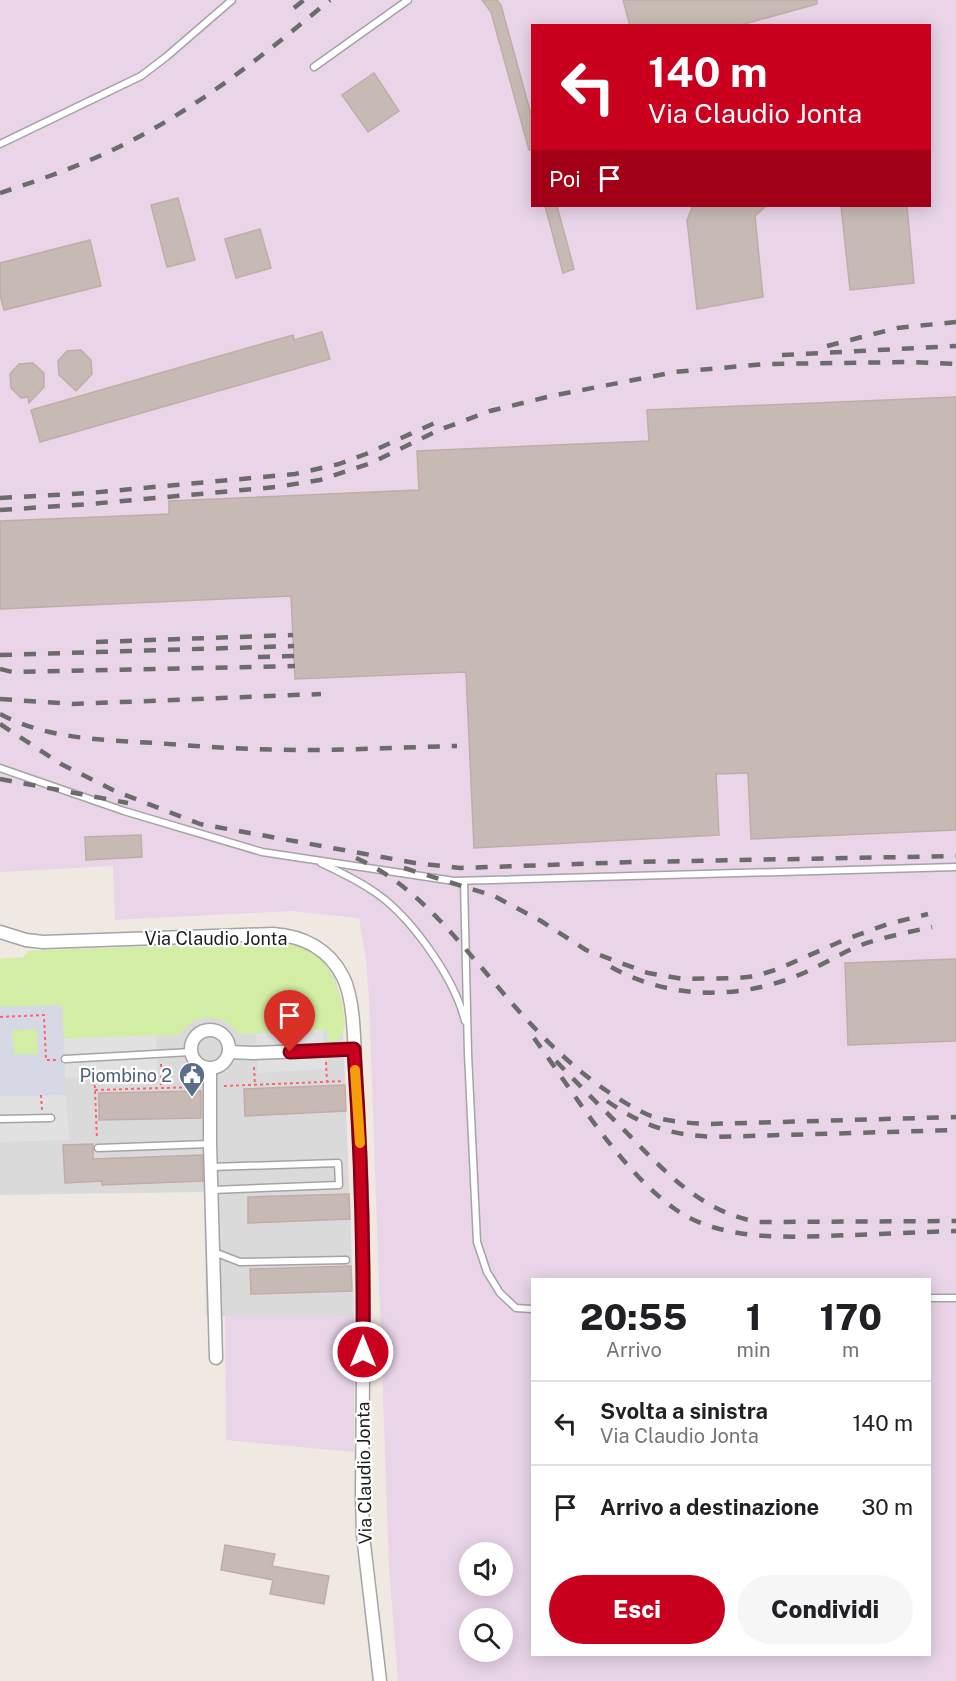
<!DOCTYPE html>
<html lang="it">
<head>
<meta charset="utf-8">
<style>
	body { margin:0; font-family:"Public Sans",sans-serif; background:#f6f6f6; color:#202124; height:100vh; display:flex; flex-direction:column; font-size:22px; white-space:nowrap }
	* { box-sizing:border-box; margin:0 }
	p { font-size:20px; color:#757577 }
	.icon { flex:none; width:33px; height:33px; fill:none; stroke:currentColor; stroke-width:2; stroke-linecap:round; stroke-linejoin:round }
	.map { position:relative; flex:1; overflow:hidden }
	.panel { position:absolute; left:531px; top:1278px; width:400px; height:378px; display:flex; flex-direction:column; background:#fff; border-radius:0px; box-shadow:0 3px 15px #0003 }
	.panel>* { flex:none }
	.top-card { position:absolute; left:531px; top:24px; width:400px; height:183px; border-radius:0px; box-shadow:0 3px 15px #0003; background:#ca001f; color:#fff; overflow:hidden }
	.buttons { position:absolute; left:459px; top:1542px; display:grid; gap:12px }
	.buttons a { display:grid; place-items:center; width:54px; height:54px; border-radius:50%; background:#fff; box-shadow:0 3px 15px #0003; font-size:30px }
	.pin { position:absolute; display:grid; place-items:center; width:51px; height:51px; color:#fff; margin:-62px -26px; border-radius:50% 50% 50% 0; rotate:-45deg; box-shadow:0 0 6px #0007 }
	.pin .icon { rotate:45deg }
	.me { position:absolute; width:66px; margin:-33px; rotate:0deg; stroke-linejoin:round; filter:drop-shadow(0 0 4px #0008) }
	.turn { display:flex; align-items:center; gap:21px; height:126px; padding:0 18px; font-size:27px }
	.turn .icon { width:78px; height:78px; stroke-width:2.5 }
	.turn b { display:block; font-size:42px; line-height:51px }
	.then { display:flex; align-items:center; height:57px; padding:0 18px; background:#0003; gap:12px; font-size:22px }
	.eta { display:flex; justify-content:space-evenly; align-items:center; height:102px; text-align:center }
	.eta b { font-size:36px; font-weight:800; line-height:42px }
	.primary-button { display:flex; gap:12px; margin-top:auto; padding:12px 18px }
	.primary-button a { flex:1; height:69px; border-radius:36px; background:#ca001f; color:#fff; font-size:24px; font-weight:800; line-height:69px; text-align:center }
	.primary-button a+a { background:#f6f6f6; color:#202124 }
	ul { padding:0; list-style:none }
	li { display:flex; align-items:center; gap:18px; height:84px; padding:0 18px; border-top:2px solid #e0e0e0 }
	li div { flex:1 }
	li b { display:block; font-size:22px }
	li em { font-style:normal }
	.map>svg:first-child { display:block }
</style>
</head>
<body>
<div class="map">
<svg width="956" height="1681" viewBox="0 0 956 1681">
	<rect width="100%" height="100%" fill="#efe9e2"/>
	<polygon fill="#dbdada" points="273,942 301,946 322,959 335,979 342,1002 354,1316 206,1316 204,1192 0,1195 0,959 24,957 28,951"/>
	<g fill="#e9d4e8" fill-rule="evenodd">
		<path d="M0 0H956V1681H398L389 1567 369 997 366 960 359 918 291 911 115 920 113 866 0 872ZM532 26H930V206H532ZM532 1280H930V1654H532ZM470 1552H502V1586H470ZM470 1618H502V1652H470Z"/>
		<polygon points="225,1316 354,1316 354,1452 226,1440"/>
	</g>
	<g fill="#d3eda4">
		<path d="M273 942C291 943 309 946 321 959 336 974 361 1041 329 1043L327 1030 238 1034C222 1011 194 1013 179 1035L64 1039 62 1005 0 1007V959L24 957 28 951Z"/>
		<polygon points="37,1029 38,1054 13,1055 12,1030"/>
	</g>
	<g fill="#e1e1e1">
		<polygon points="323,1030 325,1069 258,1073 256,1033"/>
		<polygon points="156,1035 158,1075 65,1078 64,1039"/>
		<polygon points="66,1095 69,1140 0,1142 0,1096"/>
	</g>
	<path fill="#d6d9e5" fill-rule="evenodd" d="M62 1005 66 1095 0 1096V1007ZM37 1029 38 1054 14 1055 12 1030Z"/>
	<g fill="#c7bab5" stroke="#c2aca4" stroke-width="1.5">
		<polygon points="482,0 497,0 501,5 532,118 532,149 529,150 491,12"/>
		<polygon points="623,0 817,0 817,4 737,26 630,26"/>
		<polygon points="374,73 399,111 368,132 342,95"/>
		<polygon points="178,198 195,260 167,267 151,205"/>
		<polygon points="545,206 557,206 574,269 563,273"/>
		<polygon points="693,206 766,206 755,216 763,297 697,309 687,220"/>
		<polygon points="841,206 907,206 914,283 850,290"/>
		<polygon points="260,229 271,268 236,278 225,239"/>
		<polygon points="90,240 101,286 4,310 0,295 0,263"/>
		<polygon points="322,332 330,359 40,442 31,410 293,335 294,340"/>
		<polygon points="81,350 91,360 92,374 76,391 59,375 58,361 67,351"/>
		<polygon points="33,363 44,373 44,387 29,403 28,397 21,398 11,388 10,374 19,364"/>
		<polygon points="956,397 956,830 751,839 748,773 716,774 719,835 474,848 466,672 295,679 291,596 0,609 0,521 169,514 169,501 419,490 417,451 649,441 647,410"/>
		<polygon points="141,835 142,857 86,860 85,837"/>
		<polygon points="956,959 956,1041 848,1045 845,963"/>
		<polygon points="345,1085 346,1111 245,1116 244,1089"/>
		<polygon points="201,1091 201,1118 99,1120 99,1093"/>
		<polygon points="93,1144 93,1159 202,1155 203,1181 102,1185 102,1181 65,1183 63,1145"/>
		<polygon points="349,1194 350,1219 248,1223 248,1197"/>
		<polygon points="351,1266 352,1291 251,1294 250,1269"/>
		<polygon points="225,1545 275,1554 272,1566 329,1576 324,1604 270,1594 273,1580 221,1570"/>
	</g>
	<g fill="none" stroke-linecap="round" stroke-linejoin="round">
		<g stroke="#a4a4a4" stroke-width="9">
			<g id="lane">
				<polyline points="314,67 408,0"/>
				<polyline points="0,144 141,76 166,57 232,0"/>
				<polyline points="0,768 124,811 262,852 454,881 956,867"/>
				<path d="M321 863C338 871 355 879 370 889 409 913 454 977 465 1021"/>
				<polyline points="464,881 468,1054 477,1242 487,1272 500,1293 516,1308 532,1309"/>
				<polyline points="65,1059 191,1052"/>
				<polyline points="0,1119 51,1118"/>
				<polyline points="98,1148 209,1144"/>
				<polyline points="211,1167 338,1163 339,1185 212,1190"/>
				<polyline points="214,1252 240,1262 346,1260"/>
				<polyline points="930,1298 956,1298"/>
			</g>
		</g>
		<g stroke="#a4a4a4" stroke-width="15">
			<g id="street">
				<path d="M0 932 26 940 43 942 273 934C303 936 329 949 343 977 356 1002 354 1055 356 1084 366 1222 363 1359 362 1497L363 1535 380 1681"/>
				<circle cx="210" cy="1049" r="19"/>
				<polyline points="229,1052 253,1053 354,1049"/>
				<polyline points="210,1069 210,1144 216,1358"/>
			</g>
		</g>
		<g stroke="#ff636b" stroke-width="2" stroke-dasharray="3 3" stroke-linecap="butt">
			<polyline points="0,1017 44,1015 46,1060 56,1060"/>
			<polyline points="326,1062 327,1082"/>
			<polyline points="161,1064 161,1088"/>
			<polyline points="94,1067 97,1139"/>
			<polyline points="254,1067 255,1085"/>
			<polyline points="224,1086 344,1081"/>
			<polyline points="95,1090 197,1087"/>
			<polyline points="41,1095 42,1110"/>
		</g>
		<use href="#lane" stroke="#fff" stroke-width="6"/>
		<use href="#street" stroke="#fff" stroke-width="12"/>
		<g stroke="#6b6b6b" stroke-width="4.5" stroke-dasharray="12 12" stroke-linecap="butt">
			<polyline points="294,8 304,0"/>
			<path d="M0 193C49 177 99 159 144 134 212 97 271 49 330 0"/>
			<polyline points="827,346 897,328 956,322"/>
			<polyline points="782,355 956,346"/>
			<polyline points="0,498 89,493 295,474 339,464 366,454 439,421"/>
			<polyline points="0,510 90,504 276,487 320,480 371,463 439,430 490,411 551,396 675,372 766,364 912,362 956,364"/>
			<polyline points="96,642 293,635"/>
			<polyline points="0,655 294,646"/>
			<polyline points="258,657 294,656"/>
			<polyline points="0,669 12,672 295,666"/>
			<polyline points="0,699 73,704 321,694"/>
			<path d="M0 714C47 739 103 740 156 743 206 747 256 750 306 750 356 750 407 747 457 746"/>
			<polyline points="0,724 61,764 115,791 200,824 415,863 460,868 635,862 956,856"/>
			<polyline points="0,779 128,803"/>
			<path d="M356 858C411 882 449 930 487 974 523 1017 561 1060 607 1091 620 1100 636 1110 651 1116 669 1122 689 1123 709 1124L956 1117"/>
			<polyline points="404,868 494,896 541,921 586,950 648,973 683,979 739,978 756,976 778,969 844,940 888,924 928,914"/>
			<path d="M611 967C672 1001 745 1000 808 971 826 963 843 952 861 945 884 937 909 932 932 927"/>
			<path d="M534 1038C574 1093 620 1170 675 1209 722 1243 796 1237 852 1235 886 1234 921 1232 956 1231"/>
			<path d="M556 1061C580 1086 604 1110 628 1134 666 1173 703 1213 759 1222L956 1221"/>
			<path d="M607 1101C643 1126 670 1135 714 1137L956 1130"/>
		</g>
	</g>
	<g fill="none" stroke-linecap="round" stroke-linejoin="round">
		<g stroke="#830014" stroke-width="15">
			<path id="route" d="M290 1052 354 1049C361 1150 364 1250 363 1352"/>
		</g>
		<use href="#route" stroke="#ca001f" stroke-width="10"/>
		<polyline stroke="#f59e0b" stroke-width="10" points="355,1070 360,1143"/>
	</g>
	<defs>
		<g id="civic-pin" transform="scale(1.35)"><path d="M0 17L-7.5 6A9.5 9.5 0 1 1 7.5 6Z" fill="#5c6f8a" stroke="#fff"/><path d="M-.6-6.5H3V-4.5H.6V-3L4-1V1h2V6H-6V1h2V-1L-.6-3ZM-1.2 2.5V6h2.4V2.5Z" fill="#fff"/></g>
	</defs>
	<g fill-rule="evenodd">
		<use href="#civic-pin" x="192" y="1075"/>
	</g>
	<g text-anchor="middle" dominant-baseline="central" stroke-width="4.5" stroke-linejoin="round" paint-order="stroke">
		<g font-size="18" fill="#1d1d1d" stroke="#fff">
			<text x="216" y="938">Via Claudio Jonta</text>
			<text transform="translate(364 1473) rotate(-91)">Via Claudio Jonta</text>
		</g>
		<g font-size="18" fill="#4e5e75" stroke="#fff" text-anchor="end">
			<text x="172" y="1075">Piombino 2</text>
		</g>
	</g>
</svg>
<div class="buttons">
<a><svg class="icon" aria-label="sound" viewBox="0 0 24 24"><path d="M4 9h4l5-4v14l-5-4H4zM17 9q2 3 0 6"/></svg></a>
<a><svg class="icon" aria-label="search" viewBox="0 0 24 24"><circle cx="10" cy="10" r="6"/><path d="M15 15l6 6"/></svg></a>
</div>
<div class="pin" style="left:290px;top:1052px;background:#d93025"><svg class="icon" aria-label="arrive" viewBox="0 0 24 24"><path d="M6 21V4h12l-3 4 3 4H6"/></svg></div>
<svg class="me" style="left:363px;top:1352px" viewBox="-20 -20 40 40"><circle r="17" fill="#ca001f" stroke="#fff" stroke-width="3"/><path d="M0-11L8 9 0 5-8 9z" fill="#fff"/></svg>
<div class="top-card">
<div class="turn"><svg class="icon" aria-label="left" viewBox="0 0 24 24"><path d="M17 20v-9H6M10 6l-5 5 5 5"/></svg><div><b>140 m</b>Via Claudio Jonta</div></div>
<div class="then">Poi<svg class="icon" aria-label="arrive" viewBox="0 0 24 24"><path d="M6 21V4h12l-3 4 3 4H6"/></svg></div>
</div>
<section class="panel">
<div class="eta">
<div><b>20:55</b><p>Arrivo</p></div>
<div><b>1</b><p>min</p></div>
<div><b>170</b><p>m</p></div>
</div>
<ul>
<li><svg class="icon" aria-label="left" viewBox="0 0 24 24"><path d="M17 20v-9H6M10 6l-5 5 5 5"/></svg><div><b>Svolta a sinistra</b><p>Via Claudio Jonta</p></div><em>140 m</em></li>
<li><svg class="icon" aria-label="arrive" viewBox="0 0 24 24"><path d="M6 21V4h12l-3 4 3 4H6"/></svg><div><b>Arrivo a destinazione</b></div><em>30 m</em></li>
</ul>
<div class="primary-button"><a>Esci</a><a>Condividi</a></div>
</section>
</div>
</body>
</html>
